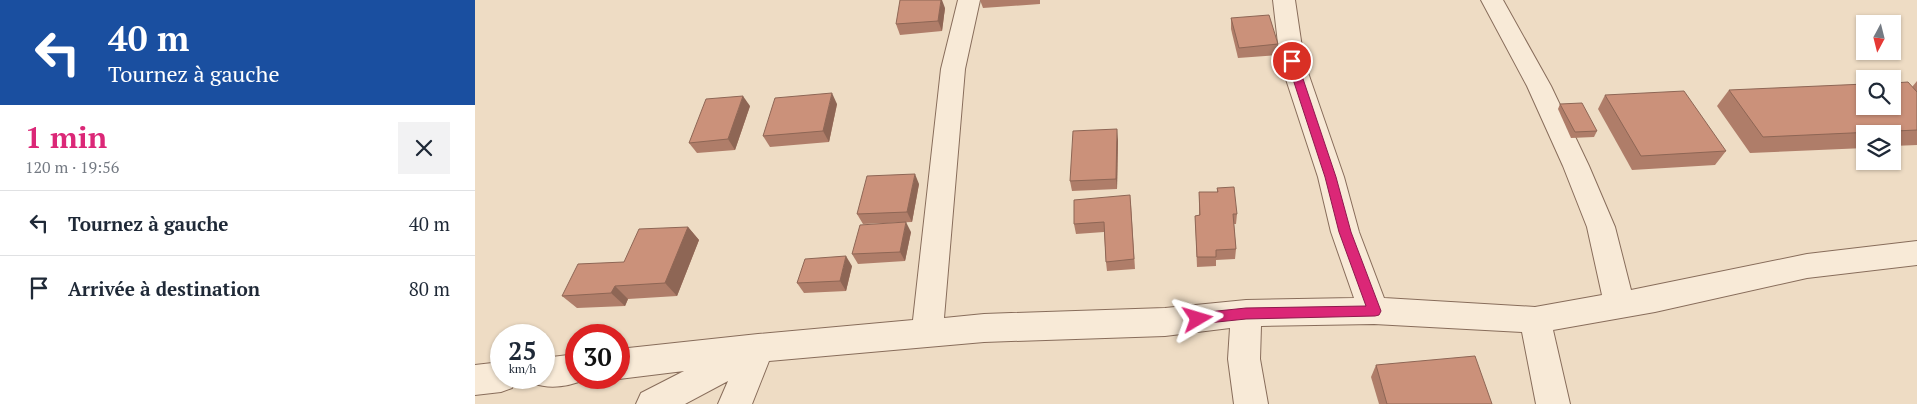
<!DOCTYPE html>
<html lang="fr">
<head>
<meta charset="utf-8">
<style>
	body { margin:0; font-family:"PT Serif",serif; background:#f2f2f3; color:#1f2937; height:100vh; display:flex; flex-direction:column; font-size:19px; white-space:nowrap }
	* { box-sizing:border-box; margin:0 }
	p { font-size:16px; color:#747a83 }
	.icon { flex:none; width:28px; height:28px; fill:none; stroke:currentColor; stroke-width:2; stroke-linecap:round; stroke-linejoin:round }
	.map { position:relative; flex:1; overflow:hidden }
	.panel { display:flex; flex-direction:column; background:#fff; width:475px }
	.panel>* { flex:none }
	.banner { background:#1a4fa0; color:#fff; overflow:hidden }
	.needle { width:32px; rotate:187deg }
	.controls { position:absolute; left:1381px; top:15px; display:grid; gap:10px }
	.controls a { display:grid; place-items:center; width:45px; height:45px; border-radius:0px; background:#fff; box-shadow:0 1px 4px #0004; font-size:25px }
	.speed { position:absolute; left:15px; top:324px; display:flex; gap:10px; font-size:25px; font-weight:700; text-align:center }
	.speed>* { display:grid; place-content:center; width:65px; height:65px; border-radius:50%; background:#fff; box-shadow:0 1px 4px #0004; line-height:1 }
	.speed small { font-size:12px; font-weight:400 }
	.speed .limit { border:8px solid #d22; background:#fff; color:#111 }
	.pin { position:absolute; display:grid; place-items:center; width:42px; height:42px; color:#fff; margin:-21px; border:2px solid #fff; border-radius:50%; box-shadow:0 1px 5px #0007 }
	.me { position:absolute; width:55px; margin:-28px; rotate:83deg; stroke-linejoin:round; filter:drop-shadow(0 0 4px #0008) }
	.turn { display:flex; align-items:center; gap:18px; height:105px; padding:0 25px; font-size:22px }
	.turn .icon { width:65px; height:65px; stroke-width:2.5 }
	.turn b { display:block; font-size:35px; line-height:42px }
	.round { display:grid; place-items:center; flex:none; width:52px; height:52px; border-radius:0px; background:#f2f2f3 }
	.head { display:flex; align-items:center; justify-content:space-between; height:85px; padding:0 25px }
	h1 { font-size:30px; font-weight:700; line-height:38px; color:#db2777 }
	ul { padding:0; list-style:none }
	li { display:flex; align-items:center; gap:15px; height:65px; padding:0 25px; border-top:1px solid #e0e1e3 }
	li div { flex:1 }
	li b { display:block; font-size:19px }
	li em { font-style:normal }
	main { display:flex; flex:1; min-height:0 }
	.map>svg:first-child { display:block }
</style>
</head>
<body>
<main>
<section class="panel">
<div class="banner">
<div class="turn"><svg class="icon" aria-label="left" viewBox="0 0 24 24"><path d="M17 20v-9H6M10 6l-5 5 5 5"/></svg><div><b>40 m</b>Tournez à gauche</div></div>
</div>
<div class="head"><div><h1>1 min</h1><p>120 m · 19:56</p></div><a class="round"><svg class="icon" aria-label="close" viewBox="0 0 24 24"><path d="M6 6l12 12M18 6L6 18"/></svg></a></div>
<ul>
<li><svg class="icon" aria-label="left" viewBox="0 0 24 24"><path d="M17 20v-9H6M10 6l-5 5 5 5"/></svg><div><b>Tournez à gauche</b></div><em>40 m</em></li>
<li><svg class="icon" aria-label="arrive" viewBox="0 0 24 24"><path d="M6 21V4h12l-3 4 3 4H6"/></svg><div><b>Arrivée à destination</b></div><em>80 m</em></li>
</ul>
</section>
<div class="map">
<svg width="1442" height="404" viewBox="0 0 1442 404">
	<rect width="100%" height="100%" fill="#eedcc4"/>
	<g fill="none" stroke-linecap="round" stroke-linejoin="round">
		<g stroke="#886d5b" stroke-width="2">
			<g id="street">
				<polygon points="483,0 505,0 490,69 469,318 509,314 690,308 771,300 879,298 856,232 843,177 805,61 798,0 820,0 829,61 869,177 884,232 909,298 1060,307 1127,295 1112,227 1088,166 1052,86 1006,0 1028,0 1076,86 1114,166 1140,227 1156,290 1332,254 1442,241 1442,265 1332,278 1180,312 1078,330 1095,404 1061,404 1047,332 899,324 786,326 785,359 793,404 759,404 753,359 755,328 690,336 509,342 294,361 277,404 243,404 253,381 210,404 161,404 166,393 209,371 144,379 141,378 144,378 144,349 283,334 438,320 466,69"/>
				<path d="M101 354V378H113L112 379C95 386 75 390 58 383L55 378H69V358Z"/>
				<polygon points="26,362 26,378 42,378 37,388 26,392 0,395 0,365"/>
			</g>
		</g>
		<use href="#street" fill="#f8ead7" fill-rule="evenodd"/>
	</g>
	<g fill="#af7d69">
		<polygon points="505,0 565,0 565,4 508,8"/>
		<polygon points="470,8 467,31 425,35 421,24"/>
		<polygon points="756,18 803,44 802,55 763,58 756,29"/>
		<polygon points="1442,81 1442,145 1418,146 1418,134 1390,134 1390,148 1275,153 1242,106 1254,90 1437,87"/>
		<polygon points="1130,95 1251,151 1240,165 1157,170 1123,109"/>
		<polygon points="362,104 354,142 295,147 288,136"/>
		<polygon points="1085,104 1122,131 1119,137 1096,138 1083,109"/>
		<polygon points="275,106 260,150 222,153 214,143"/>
		<polygon points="643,140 642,189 597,191 595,181"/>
		<polygon points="444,184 437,222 388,224 382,214"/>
		<polygon points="742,188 762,214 761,224 759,224 761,249 760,259 741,260 741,266 722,267 720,216 724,215 724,192 742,192"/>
		<polygon points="656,205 660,269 632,271 631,262 629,232 601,234 599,224"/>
		<polygon points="213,227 224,240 202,296 153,299 150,306 102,308 87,296"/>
		<polygon points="436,232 430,261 383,264 377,254"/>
		<polygon points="377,266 371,291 329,293 322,283"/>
		<polygon points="901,365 1017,404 904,404 896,377"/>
	</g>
	<g fill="#8e6655">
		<polygon points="466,0 467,0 470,8 467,31 463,21"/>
		<polygon points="357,93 362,104 354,142 348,131"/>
		<polygon points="268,96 275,106 260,150 253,139"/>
		<polygon points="642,129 643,140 642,189 641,179"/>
		<polygon points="440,174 444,184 437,222 432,212"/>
		<polygon points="431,222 436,232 430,261 425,252"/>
		<polygon points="213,227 224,240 202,296 190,283"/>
		<polygon points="371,256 377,266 371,291 365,281"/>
		<polygon points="140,286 153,299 150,306 136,293"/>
	</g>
	<g fill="#cb917a" stroke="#8e6655">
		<polygon points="425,0 466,0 463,21 421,24"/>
		<polygon points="794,15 803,44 764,48 756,18"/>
		<polygon points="1433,82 1442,92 1442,130 1288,137 1254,90 1390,84 1390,106 1418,106 1418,83"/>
		<polygon points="1209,91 1251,151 1166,156 1130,95"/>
		<polygon points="357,93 348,131 288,136 300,98"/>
		<polygon points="268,96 253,139 214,143 231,99"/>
		<polygon points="1107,103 1122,131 1100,132 1085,104"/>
		<polygon points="642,129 641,179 595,181 598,131"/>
		<polygon points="440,174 432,212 382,214 392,176"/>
		<polygon points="759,187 762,214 758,214 761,249 741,250 741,257 722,257 720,216 725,215 724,192 743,192 742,188"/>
		<polygon points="655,195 659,259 631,262 629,222 599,224 599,200"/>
		<polygon points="431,222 425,252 377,254 385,225"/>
		<polygon points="213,227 190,283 140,286 136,293 87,296 103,264 149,262 164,229"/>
		<polygon points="371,256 365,281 322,283 330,259"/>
		<polygon points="1000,356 1017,404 912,404 901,365"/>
	</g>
	<polygon fill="#db2777" stroke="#8e194d" points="817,58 822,61 861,177 876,232 906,311 904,315 900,316 771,319 723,324 718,323 716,319 718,315 723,313 771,308 891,306 864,232 850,177 812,61"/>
</svg>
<div class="controls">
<a><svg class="needle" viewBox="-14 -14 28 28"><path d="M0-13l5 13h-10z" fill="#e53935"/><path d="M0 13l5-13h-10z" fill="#747a83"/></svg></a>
<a><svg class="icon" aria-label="search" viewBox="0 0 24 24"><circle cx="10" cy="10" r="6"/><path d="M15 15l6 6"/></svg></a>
<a><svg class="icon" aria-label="layers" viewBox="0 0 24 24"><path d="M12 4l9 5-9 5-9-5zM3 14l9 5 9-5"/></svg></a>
</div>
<div class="speed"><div>25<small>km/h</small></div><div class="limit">30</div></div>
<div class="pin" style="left:817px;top:61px;background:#d93025"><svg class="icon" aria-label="arrive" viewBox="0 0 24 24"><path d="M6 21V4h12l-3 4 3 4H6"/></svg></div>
<svg class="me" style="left:723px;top:319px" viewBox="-20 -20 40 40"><path d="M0-17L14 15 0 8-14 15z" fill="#db2777" stroke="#fff" stroke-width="4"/></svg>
</div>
</main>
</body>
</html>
